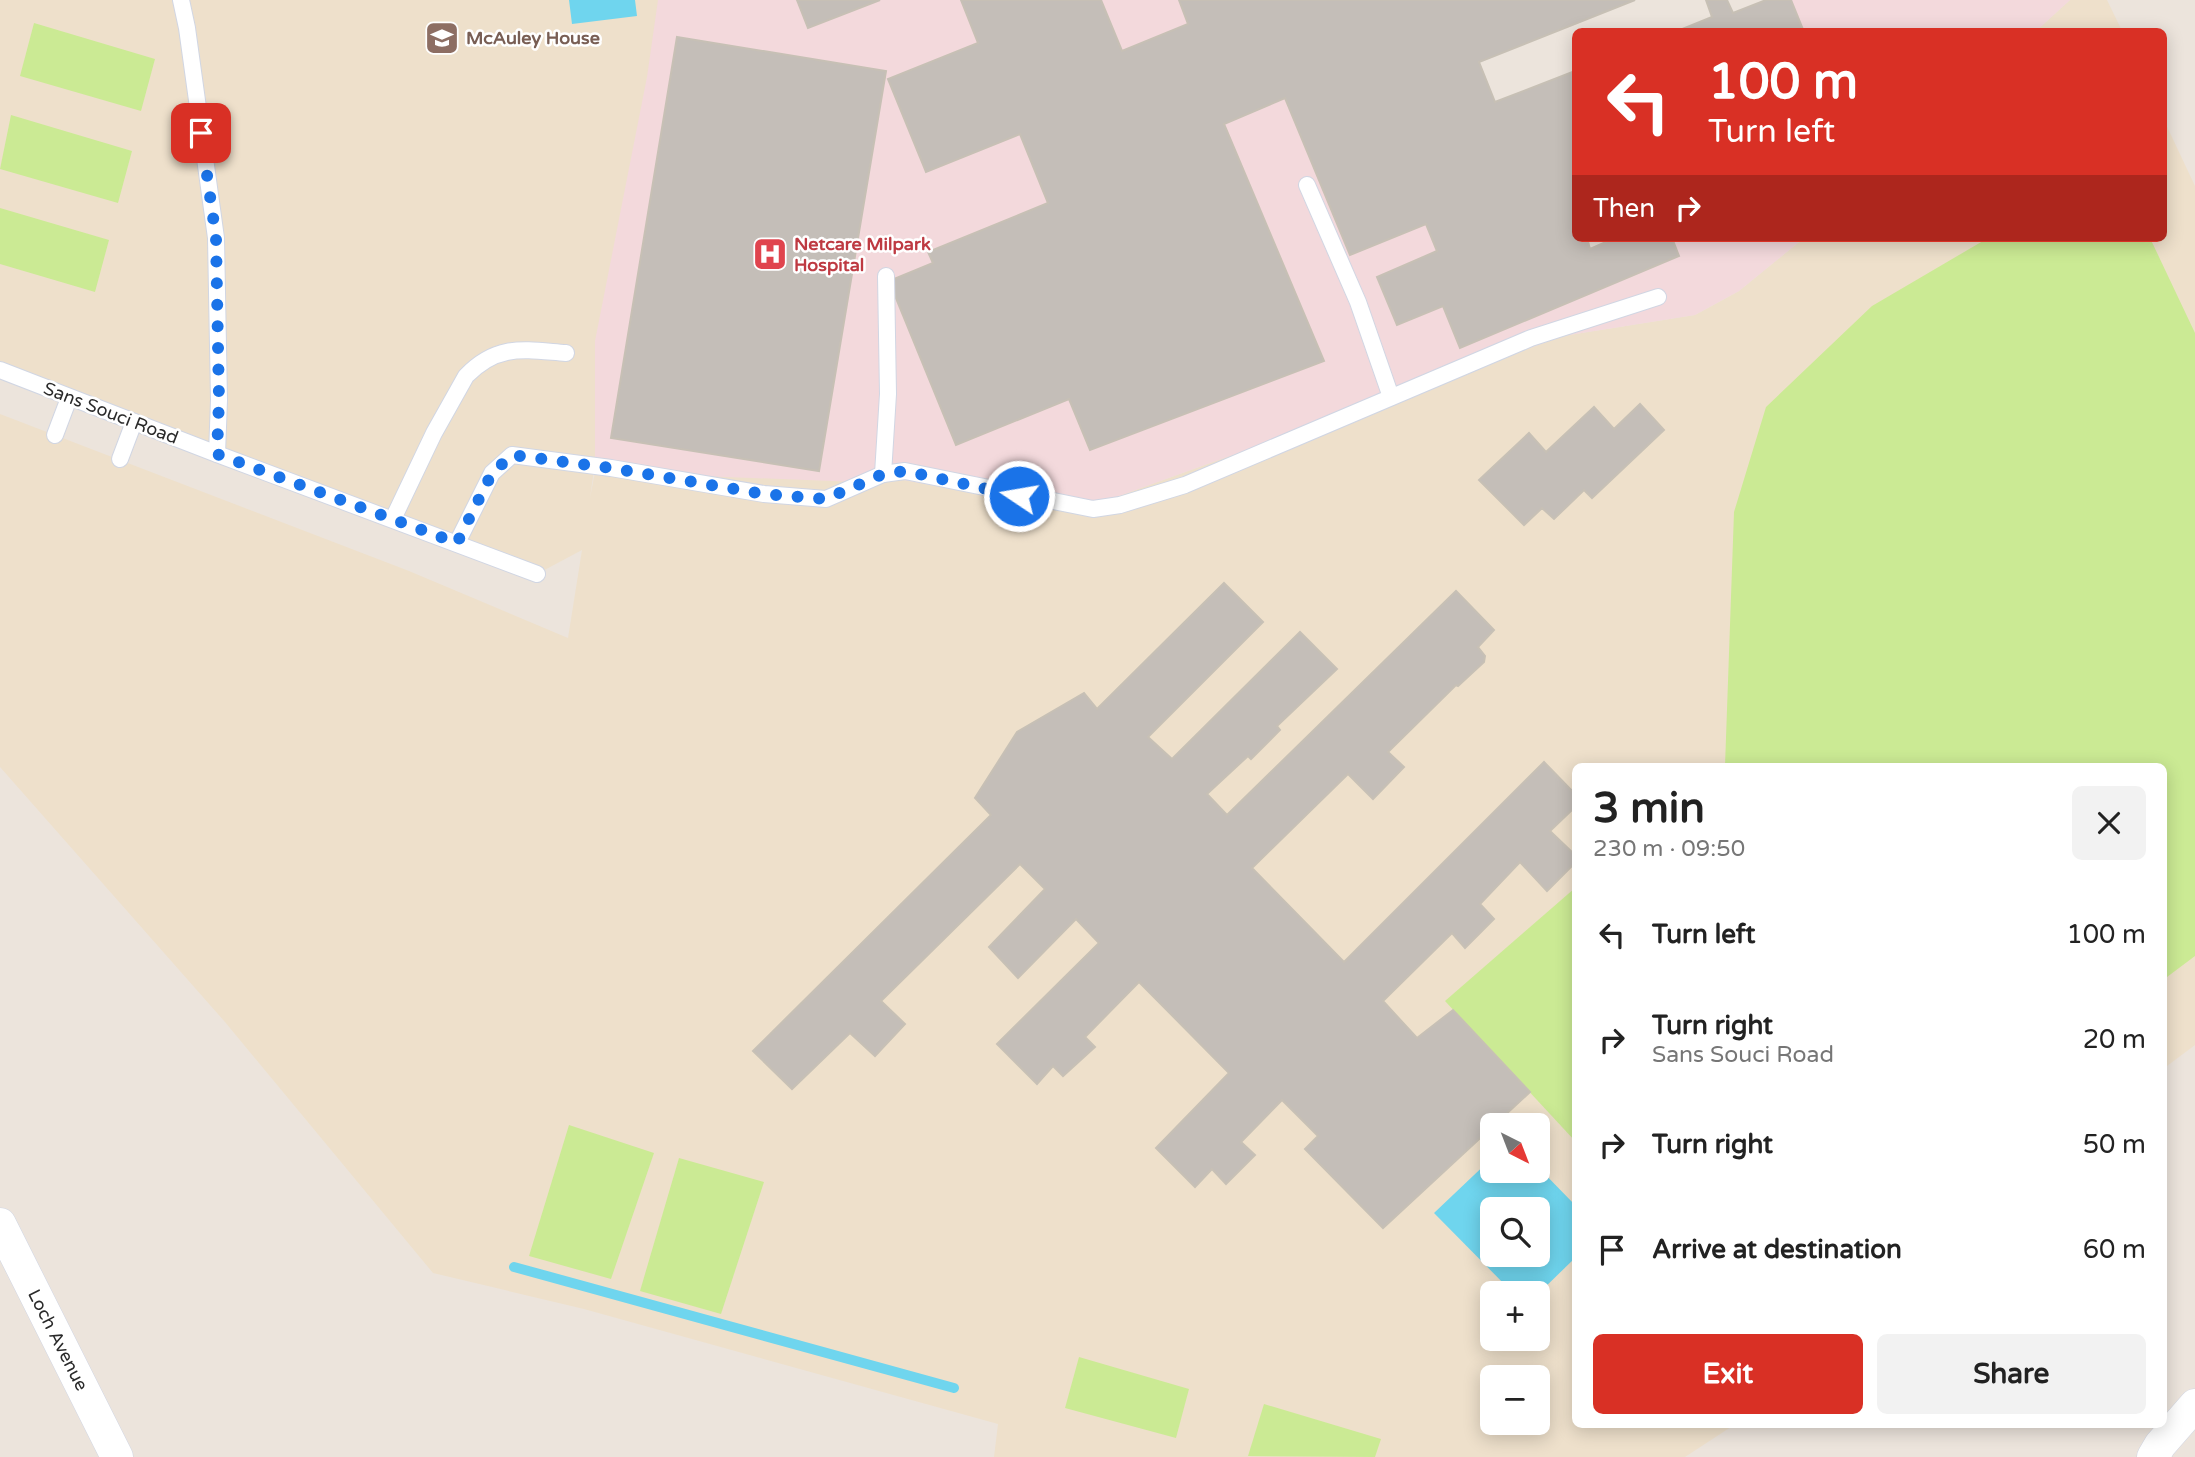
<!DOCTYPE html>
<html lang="en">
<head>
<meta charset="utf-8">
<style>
	body { margin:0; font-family:"Varela Round",sans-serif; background:#f2f2f2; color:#222; height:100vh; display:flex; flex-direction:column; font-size:26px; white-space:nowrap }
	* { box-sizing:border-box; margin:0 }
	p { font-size:23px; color:#767676 }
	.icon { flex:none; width:38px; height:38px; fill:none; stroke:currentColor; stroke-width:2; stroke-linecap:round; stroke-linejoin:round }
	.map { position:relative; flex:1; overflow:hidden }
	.sheet { position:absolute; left:1572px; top:763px; width:595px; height:665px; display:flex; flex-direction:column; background:#fff; border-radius:10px; box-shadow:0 4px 18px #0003 }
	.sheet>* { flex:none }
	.top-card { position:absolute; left:1572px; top:28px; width:595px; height:214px; border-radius:10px; box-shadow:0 4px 18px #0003; background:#d93025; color:#fff; overflow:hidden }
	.needle { width:46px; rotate:138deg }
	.buttons { position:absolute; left:1480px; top:1113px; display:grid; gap:14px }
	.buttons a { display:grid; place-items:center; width:70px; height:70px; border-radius:10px; background:#fff; box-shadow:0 4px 18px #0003; font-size:35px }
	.pin { position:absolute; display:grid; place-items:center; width:60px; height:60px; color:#fff; margin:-30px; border-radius:14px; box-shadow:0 4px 10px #0006 }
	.me { position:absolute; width:77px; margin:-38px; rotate:282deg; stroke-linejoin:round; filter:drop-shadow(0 0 5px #0008) }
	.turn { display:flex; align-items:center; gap:24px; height:147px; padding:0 21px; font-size:32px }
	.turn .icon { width:91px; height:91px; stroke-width:2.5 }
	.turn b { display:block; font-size:49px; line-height:60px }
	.then { display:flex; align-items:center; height:66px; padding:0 21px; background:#0003; gap:14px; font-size:26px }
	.round { display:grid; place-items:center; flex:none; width:74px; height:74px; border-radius:10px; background:#f2f2f2 }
	.overview { display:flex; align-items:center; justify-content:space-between; height:119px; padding:0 21px }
	h1 { font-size:42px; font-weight:700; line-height:52px }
	.cta { display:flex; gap:14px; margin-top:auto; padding:14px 21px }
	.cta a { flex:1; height:80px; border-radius:10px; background:#d93025; color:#fff; font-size:28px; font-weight:700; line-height:80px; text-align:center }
	.cta a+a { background:#f2f2f2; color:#222 }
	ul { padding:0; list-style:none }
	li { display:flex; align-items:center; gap:21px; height:105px; padding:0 21px }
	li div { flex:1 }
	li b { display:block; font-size:26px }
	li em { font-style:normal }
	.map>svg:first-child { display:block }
</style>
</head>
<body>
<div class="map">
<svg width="2195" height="1457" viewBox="0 0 2195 1457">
	<rect width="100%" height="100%" fill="#ece4dc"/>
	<g fill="#eee0cb" fill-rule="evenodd">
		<path d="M0 0H660L590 498 595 472 898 479 1059 509 1116 497 1563 336 1695 315 1739 291 1804 238H2163V118L2195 186V1045L2163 1069V766H1575V1424L1734 1425 1685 1457H994L998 1424 584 1309 433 1273 225 1022 0 767V414L409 571 568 638 582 550 537 574 0 367ZM1493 1125H1538V1171H1493ZM1493 1209H1538V1255H1493ZM1493 1293H1538V1339H1493ZM1493 1377H1538V1423H1493Z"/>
		<polygon points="2070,0 2107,0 2122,31 2035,32"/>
	</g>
	<g fill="#f3d9dc">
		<polygon points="658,0 961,0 978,43 889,80 926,172 1020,134 1048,203 928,253 933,263 1069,399 1090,450 1324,361 1224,124 1285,98 1426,224 1437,251 1377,277 1397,325 1443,306 1679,256 1672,238 1804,238 1739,291 1695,315 1563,336 1116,497 1059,509 898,479 858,482 595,472 595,341 647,77"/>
		<polygon points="1101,0 1179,0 1188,24 1122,51"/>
		<polygon points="1791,0 2070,0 2035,32 1804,31"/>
	</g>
	<g fill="#cbea94">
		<polygon points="34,23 155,59 141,111 20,76"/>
		<polygon points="11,115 132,151 118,203 0,169"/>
		<polygon points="0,208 109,240 95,292 0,264"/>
		<polygon points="1988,238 2150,238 2195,333 2195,956 2163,980 2163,766 1725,766 1734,512 1766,407 1872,306"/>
		<polygon points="1575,888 1575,1141 1445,1001"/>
		<polygon points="569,1125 654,1153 611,1279 529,1256"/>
		<polygon points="679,1158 764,1182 721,1314 640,1291"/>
		<polygon points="1079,1357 1189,1389 1176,1438 1065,1408"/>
		<polygon points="1264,1404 1381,1439 1375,1457 1248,1456"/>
	</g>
	<g fill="#6fd5ee" fill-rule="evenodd">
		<polygon points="569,0 635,0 637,16 572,24"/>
		<path d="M1493 1157V1171H1538V1167L1575 1205V1258L1538 1294 1513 1293 1434 1213ZM1493 1209H1538V1255H1493Z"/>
	</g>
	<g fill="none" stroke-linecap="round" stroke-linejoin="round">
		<polyline stroke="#6fd5ee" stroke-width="10" points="514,1267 954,1388"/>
	</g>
	<g fill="#c4beb8" stroke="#c7c0b5" stroke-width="2">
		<polygon points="797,0 880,0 808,28"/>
		<polygon points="961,0 1101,0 1122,51 1188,24 1179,0 1635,0 1479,62 1495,102 1575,71 1575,238 1587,238 1590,249 1615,238 1672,238 1679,256 1460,348 1443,306 1397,325 1377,277 1437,251 1426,224 1350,255 1285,98 1224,124 1324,361 1090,450 1069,399 956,445 889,281 933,263 928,252 1048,203 1020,134 926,172 888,79 978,43"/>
		<polygon points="1706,0 1727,0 1733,13 1766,0 1791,0 1804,32 1675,32 1712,17"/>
		<polygon points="677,37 886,71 819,471 611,438"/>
		<polygon points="1640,404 1664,430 1592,498 1584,490 1554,519 1542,508 1524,525 1479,480 1529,433 1546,452 1594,407 1614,429"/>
		<polygon points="1224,583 1263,622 1148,737 1172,759 1300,632 1337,669 1277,726 1280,730 1251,759 1248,756 1207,794 1227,815 1456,591 1494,630 1478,647 1485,656 1484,662 1458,686 1456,685 1388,752 1404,767 1373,799 1348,774 1252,868 1344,962 1544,762 1575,794 1575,807 1550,831 1574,854 1575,863 1547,891 1520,862 1480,904 1494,919 1465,948 1452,933 1383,1001 1417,1038 1453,1010 1530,1092 1383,1228 1305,1149 1318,1136 1282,1100 1241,1142 1255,1155 1226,1184 1212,1169 1195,1187 1156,1148 1229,1073 1139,982 1085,1037 1095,1047 1063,1076 1053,1066 1037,1084 997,1044 1099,943 1076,919 1018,978 989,947 1045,889 1020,864 881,1001 905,1024 875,1056 850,1033 792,1089 753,1051 991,815 975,798 1017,732 1084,693 1097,709"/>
	</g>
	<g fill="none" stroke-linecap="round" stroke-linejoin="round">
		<g stroke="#d1d6e3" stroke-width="18">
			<g id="lane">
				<polyline points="181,0 187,28 216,238 219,400 217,454"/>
				<polyline points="1307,185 1358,302 1391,397"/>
				<polyline points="0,370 217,454 537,574"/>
				<polyline points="55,435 69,398"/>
				<polyline points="120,459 134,422"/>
				<polyline points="883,474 888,394 886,276"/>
				<path d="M393 519 434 433 466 376C498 343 525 350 566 353"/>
				<polyline points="457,543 492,473 512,455 611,468 764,494 826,499 883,474 905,471 1093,509 1120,505 1185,485 1531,338 1658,297"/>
			</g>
		</g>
		<g stroke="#d1d6e3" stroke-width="33">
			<g id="street">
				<polyline points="0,1224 117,1457"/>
				<polyline points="2153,1457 2160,1445 2195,1405"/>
			</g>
		</g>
		<use href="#lane" stroke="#fff" stroke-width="16"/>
		<use href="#street" stroke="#fff" stroke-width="32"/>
	</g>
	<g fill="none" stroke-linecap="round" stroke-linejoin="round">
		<polyline stroke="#1a73e8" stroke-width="12" stroke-dasharray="0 21.6" points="201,133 216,238 219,400 217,454 457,543 492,473 512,455 611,468 764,494 826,499 883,474 905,471 1019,496"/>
	</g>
	<defs>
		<g id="school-square" transform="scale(1.75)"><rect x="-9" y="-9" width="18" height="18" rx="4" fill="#8d6e63" stroke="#fff"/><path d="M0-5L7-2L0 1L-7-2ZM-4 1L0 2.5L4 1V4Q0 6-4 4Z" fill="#fff"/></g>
		<g id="hospital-square" transform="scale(1.75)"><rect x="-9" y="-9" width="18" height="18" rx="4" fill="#e0444e" stroke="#fff"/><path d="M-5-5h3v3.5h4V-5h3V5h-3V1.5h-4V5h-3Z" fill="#fff"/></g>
	</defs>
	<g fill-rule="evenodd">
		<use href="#school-square" x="442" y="38"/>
		<use href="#hospital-square" x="770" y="254"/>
	</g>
	<g text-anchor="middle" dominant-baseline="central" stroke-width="5" stroke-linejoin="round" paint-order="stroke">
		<g font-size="18" font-weight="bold" fill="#785e54" stroke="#fff" text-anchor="start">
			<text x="466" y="38">McAuley House</text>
		</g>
		<g font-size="18" font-weight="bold" fill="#be3a42" stroke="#fff" text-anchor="start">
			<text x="794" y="244">Netcare Milpark<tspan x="794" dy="21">Hospital</tspan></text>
		</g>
		<g font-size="18" fill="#2a2a2a" stroke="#fff">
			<text transform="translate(111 413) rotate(21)">Sans Souci Road</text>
			<text transform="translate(58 1340) rotate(63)">Loch Avenue</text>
		</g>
	</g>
</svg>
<div class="buttons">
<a><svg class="needle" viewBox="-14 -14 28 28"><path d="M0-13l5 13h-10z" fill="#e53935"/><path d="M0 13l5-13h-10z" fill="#767676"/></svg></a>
<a><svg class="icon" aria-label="search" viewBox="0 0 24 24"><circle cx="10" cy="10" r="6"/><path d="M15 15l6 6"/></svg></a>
<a>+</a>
<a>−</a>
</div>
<div class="pin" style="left:201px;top:133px;background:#d93025"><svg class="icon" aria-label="arrive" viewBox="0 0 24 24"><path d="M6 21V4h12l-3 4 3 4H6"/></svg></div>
<svg class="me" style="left:1019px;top:496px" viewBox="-20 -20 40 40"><circle r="17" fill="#1a73e8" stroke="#fff" stroke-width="3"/><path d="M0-11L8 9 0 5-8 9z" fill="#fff"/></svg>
<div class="top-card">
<div class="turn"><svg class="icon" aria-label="left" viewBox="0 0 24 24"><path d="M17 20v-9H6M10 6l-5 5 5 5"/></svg><div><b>100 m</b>Turn left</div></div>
<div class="then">Then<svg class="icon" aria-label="right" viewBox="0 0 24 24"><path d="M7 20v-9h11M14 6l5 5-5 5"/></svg></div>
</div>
<section class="sheet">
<div class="overview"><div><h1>3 min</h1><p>230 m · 09:50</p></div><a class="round"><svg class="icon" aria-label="close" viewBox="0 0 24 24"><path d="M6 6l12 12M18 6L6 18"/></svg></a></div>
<ul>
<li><svg class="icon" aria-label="left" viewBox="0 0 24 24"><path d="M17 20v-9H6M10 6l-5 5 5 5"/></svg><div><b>Turn left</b></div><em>100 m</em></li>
<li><svg class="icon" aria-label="right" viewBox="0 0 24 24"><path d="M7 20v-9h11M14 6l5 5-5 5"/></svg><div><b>Turn right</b><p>Sans Souci Road</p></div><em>20 m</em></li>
<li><svg class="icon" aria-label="right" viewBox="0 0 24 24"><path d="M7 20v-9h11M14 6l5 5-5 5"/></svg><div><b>Turn right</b></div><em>50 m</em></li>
<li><svg class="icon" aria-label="arrive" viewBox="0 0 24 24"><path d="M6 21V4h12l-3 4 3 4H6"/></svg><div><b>Arrive at destination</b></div><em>60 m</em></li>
</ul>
<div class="cta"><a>Exit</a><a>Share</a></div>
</section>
</div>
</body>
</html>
